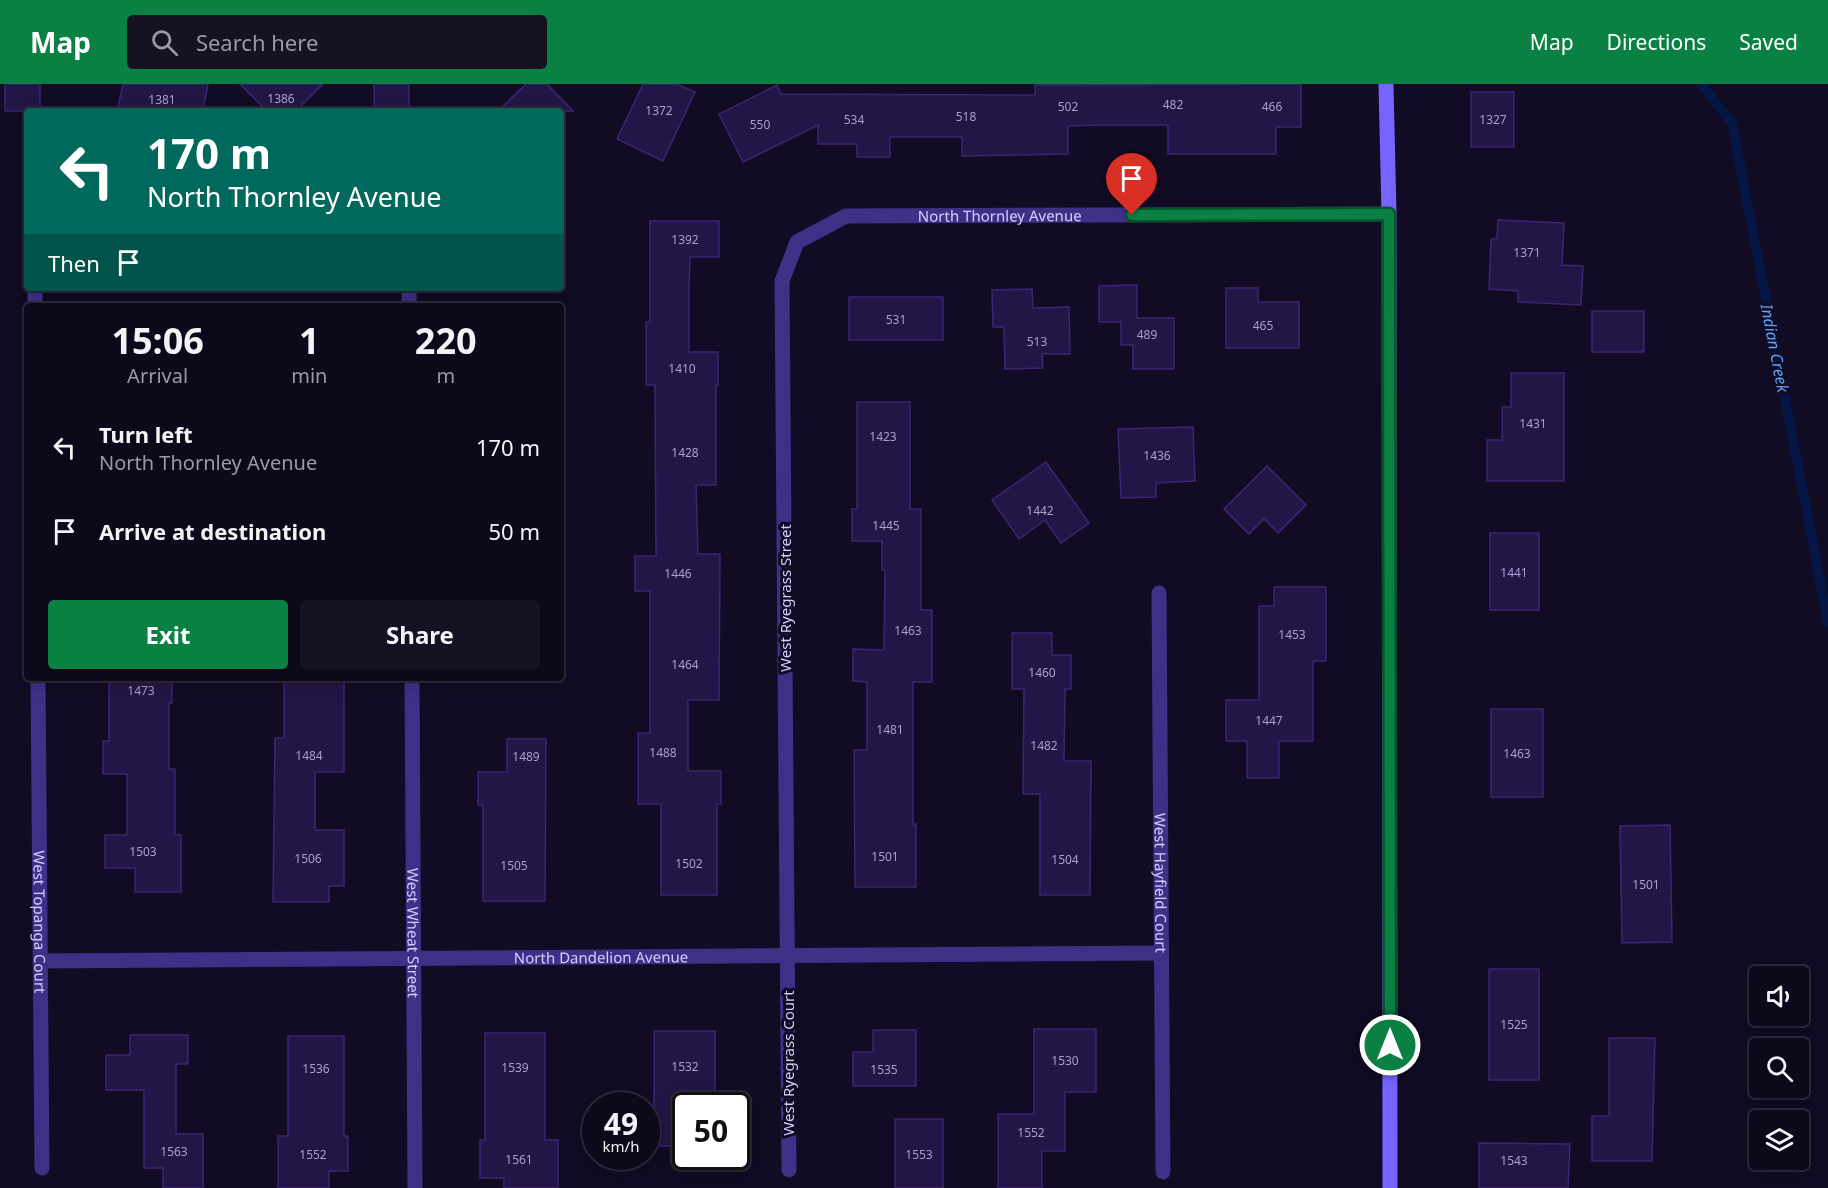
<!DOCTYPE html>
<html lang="en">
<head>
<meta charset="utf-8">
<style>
	body { margin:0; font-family:"Noto Sans",sans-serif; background:#161123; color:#f1f3f6; height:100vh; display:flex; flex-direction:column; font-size:22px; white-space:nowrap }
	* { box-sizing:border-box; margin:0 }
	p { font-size:20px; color:#9a9aa2 }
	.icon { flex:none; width:33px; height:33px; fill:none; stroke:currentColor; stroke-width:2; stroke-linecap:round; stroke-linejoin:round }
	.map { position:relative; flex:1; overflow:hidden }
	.details { position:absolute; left:24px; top:219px; width:540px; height:378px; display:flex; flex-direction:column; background:#0d081a; border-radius:6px; box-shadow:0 3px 15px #0003,0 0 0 2px #2d2939 }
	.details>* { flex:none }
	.banner { position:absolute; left:24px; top:24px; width:540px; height:183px; border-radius:6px; box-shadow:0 3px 15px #0003,0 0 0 2px #2d2939; background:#00695c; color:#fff; overflow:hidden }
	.fabs { position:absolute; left:1749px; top:882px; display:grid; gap:12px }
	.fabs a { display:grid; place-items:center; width:60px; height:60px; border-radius:6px; background:#0d081a; box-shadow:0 3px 15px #0003,0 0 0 2px #2d2939; font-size:30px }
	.speed { position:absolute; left:582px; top:1008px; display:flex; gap:12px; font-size:30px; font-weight:700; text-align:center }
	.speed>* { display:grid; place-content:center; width:78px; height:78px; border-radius:50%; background:#0d081a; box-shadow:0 3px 15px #0003,0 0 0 2px #2d2939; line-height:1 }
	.speed small { font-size:15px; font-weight:400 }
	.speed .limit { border:3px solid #111; border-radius:9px; background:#fff; color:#111 }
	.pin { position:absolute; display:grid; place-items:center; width:51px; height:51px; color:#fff; margin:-62px -26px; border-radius:50% 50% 50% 0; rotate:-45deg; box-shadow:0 0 6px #0007 }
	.pin .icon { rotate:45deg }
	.me { position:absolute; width:66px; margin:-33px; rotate:0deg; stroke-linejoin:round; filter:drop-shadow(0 0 4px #0008) }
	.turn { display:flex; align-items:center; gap:21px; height:126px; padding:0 24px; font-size:27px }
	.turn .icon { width:78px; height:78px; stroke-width:2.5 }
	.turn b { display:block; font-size:42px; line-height:51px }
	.then { display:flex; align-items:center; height:57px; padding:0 24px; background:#0003; gap:12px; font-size:22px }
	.eta { display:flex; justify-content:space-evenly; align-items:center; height:102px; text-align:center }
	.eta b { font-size:36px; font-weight:700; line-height:42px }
	.action { display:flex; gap:12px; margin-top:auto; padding:12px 24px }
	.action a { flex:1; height:69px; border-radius:6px; background:#0b8043; color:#fff; font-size:24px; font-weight:700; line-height:69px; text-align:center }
	.action a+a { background:#161123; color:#f1f3f6 }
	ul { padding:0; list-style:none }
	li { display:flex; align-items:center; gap:18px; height:84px; padding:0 24px }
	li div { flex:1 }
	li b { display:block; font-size:22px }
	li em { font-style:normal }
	header { display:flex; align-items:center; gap:36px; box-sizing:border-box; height:84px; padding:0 30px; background:#0b8043; color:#fff }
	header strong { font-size:28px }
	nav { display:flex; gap:33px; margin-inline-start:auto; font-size:21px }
	.search { width:420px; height:54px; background:#161123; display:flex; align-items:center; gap:15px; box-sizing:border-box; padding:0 21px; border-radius:6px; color:#9a9aa2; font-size:22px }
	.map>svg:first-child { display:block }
</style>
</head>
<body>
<header>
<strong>Map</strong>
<div class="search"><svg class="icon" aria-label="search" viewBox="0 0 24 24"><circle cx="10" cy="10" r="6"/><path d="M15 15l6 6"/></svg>Search here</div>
<nav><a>Map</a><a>Directions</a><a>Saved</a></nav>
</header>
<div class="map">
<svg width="1828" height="1104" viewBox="0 0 1828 1104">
	<rect width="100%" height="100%" fill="#110b23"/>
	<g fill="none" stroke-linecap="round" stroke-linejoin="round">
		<polyline stroke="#041643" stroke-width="10" points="1701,0 1732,39 1828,538"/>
	</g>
	<g fill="#231546" stroke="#3b2575" stroke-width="1.5">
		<rect x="5" y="0" width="35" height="27"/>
		<polygon points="123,0 208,0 203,27 117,27"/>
		<polygon points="240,0 323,0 296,27 267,27"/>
		<rect x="374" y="0" width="35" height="27"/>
		<polygon points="526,0 547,0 573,27 498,27"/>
		<polygon points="643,0 676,0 695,8 663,77 617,55"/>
		<polygon points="1301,0 1301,43 1276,43 1276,70 1168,70 1168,41 1101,41 1068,42 1068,70 962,72 962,53 890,53 890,73 857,73 857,60 818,60 818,41 743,78 719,30 777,1 781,10 1035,11 1035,1"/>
		<rect x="1471" y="8" width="43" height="55"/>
		<polygon points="1498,136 1564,139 1562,181 1583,182 1581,221 1518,218 1518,207 1489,205 1491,155 1497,155"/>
		<polygon points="650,137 719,137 719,173 690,173 689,204 689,268 718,268 718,301 716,301 716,401 696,401 698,470 720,470 719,616 688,616 688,687 721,687 721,720 717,720 717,811 661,811 661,720 638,720 638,649 650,649 650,507 635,507 635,472 656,472 655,301 646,301 646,238 650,238"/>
		<polygon points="1137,201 1137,234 1174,234 1174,285 1133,285 1133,261 1121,261 1121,238 1099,238 1099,202"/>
		<polygon points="1226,204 1258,204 1258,218 1299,218 1299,264 1226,264"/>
		<polygon points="1032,205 1033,224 1069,223 1070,270 1042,270 1043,284 1005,285 1004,243 993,243 992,206"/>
		<rect x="849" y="213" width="94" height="43"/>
		<rect x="1592" y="227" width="52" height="41"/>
		<polygon points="1511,289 1564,289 1564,397 1487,397 1487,356 1502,356 1502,323 1511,323"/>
		<polygon points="857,318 910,318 910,425 921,425 921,526 932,526 932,598 913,598 913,740 916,740 916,803 855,803 854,666 867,666 867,598 853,597 853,565 884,566 885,486 882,486 882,457 852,457 852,425 857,425"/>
		<polygon points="1193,343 1195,397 1156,399 1156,413 1121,414 1118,345"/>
		<polygon points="1046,378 1089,439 1061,459 1045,436 1019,455 992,416"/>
		<polygon points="1267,382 1306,421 1278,449 1264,435 1249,450 1224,425"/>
		<rect x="1490" y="449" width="49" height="77"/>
		<polygon points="1274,503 1326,503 1326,577 1313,577 1313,657 1279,657 1279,694 1247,694 1247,657 1226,657 1226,616 1259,616 1259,522 1274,522"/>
		<polygon points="1012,549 1052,549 1052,571 1071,571 1071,605 1065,605 1064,677 1091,677 1090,811 1040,811 1040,710 1023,710 1024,605 1012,605"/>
		<polygon points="109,594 172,594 172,619 169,619 169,685 175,685 175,751 181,751 181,808 135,808 135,784 105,784 105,751 127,751 127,690 103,690 103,657 109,657"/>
		<polygon points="284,594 344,594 344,688 315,688 315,746 344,746 344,802 329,802 329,818 273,818 275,654 284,654"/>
		<rect x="1491" y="625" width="52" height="88"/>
		<polygon points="507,655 546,655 545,817 483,817 483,721 478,721 478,688 507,688"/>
		<polygon points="1670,741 1672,858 1622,859 1620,742"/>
		<rect x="1489" y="885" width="50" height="111"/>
		<polygon points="1034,945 1096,945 1096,1008 1065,1008 1065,1067 1042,1067 1042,1104 998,1104 998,1030 1034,1030"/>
		<polygon points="873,946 916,946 916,1002 853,1002 853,968 873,968"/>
		<polygon points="654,947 715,947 715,1017 686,1017 686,1062 646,1062 646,1030 654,1030"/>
		<polygon points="485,949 545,949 545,1056 558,1056 558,1104 504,1104 504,1094 480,1094 480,1056 485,1056"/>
		<polygon points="130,951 188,951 188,980 176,980 176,1050 203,1050 203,1104 163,1104 163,1084 144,1084 144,1006 106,1006 106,971 130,971"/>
		<polygon points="288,952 344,952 344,1052 348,1052 348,1087 329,1087 329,1104 278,1104 278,1052 288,1052"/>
		<polygon points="1609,954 1655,954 1652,1077 1592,1077 1592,1032 1609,1032"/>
		<rect x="895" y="1035" width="48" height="69"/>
		<polygon points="1479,1059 1570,1060 1568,1104 1479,1104"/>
	</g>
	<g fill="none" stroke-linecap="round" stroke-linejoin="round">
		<g stroke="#3c3187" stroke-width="15">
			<polyline points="35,204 35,222"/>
			<polyline points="409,204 409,222"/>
			<path id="s1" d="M1159 509 1163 1088"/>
			<path id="s2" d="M38 594 42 1084"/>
			<path id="s3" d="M412 594 415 1104"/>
			<path id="s4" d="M40 877 1161 869"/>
			<path id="s5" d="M789 1086 782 197 797 158 846 132 1389 130"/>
		</g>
		<polyline stroke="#7564ff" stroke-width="15" points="1386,0 1389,130 1390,1104"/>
	</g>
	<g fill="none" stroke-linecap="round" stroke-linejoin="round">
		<g stroke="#07532c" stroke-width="15">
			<polyline id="route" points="1132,131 1389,130 1390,961"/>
		</g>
		<use href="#route" stroke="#0b8043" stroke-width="10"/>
	</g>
	<g text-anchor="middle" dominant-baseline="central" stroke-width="6" stroke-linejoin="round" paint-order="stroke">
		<g font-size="12" fill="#aa9fd1">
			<text x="281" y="14">1386</text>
			<text x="162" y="15">1381</text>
			<text x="1173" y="20">482</text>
			<text x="1068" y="22">502</text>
			<text x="1272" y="22">466</text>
			<text x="659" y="26">1372</text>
			<text x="966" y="32">518</text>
			<text x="854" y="35">534</text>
			<text x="1493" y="35">1327</text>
			<text x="760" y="40">550</text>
			<text x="685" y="155">1392</text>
			<text x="1527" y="168">1371</text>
			<text x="896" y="235">531</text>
			<text x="1263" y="241">465</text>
			<text x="1147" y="250">489</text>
			<text x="1037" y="257">513</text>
			<text x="682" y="284">1410</text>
			<text x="1533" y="339">1431</text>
			<text x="883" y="352">1423</text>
			<text x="685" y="368">1428</text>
			<text x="1157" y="371">1436</text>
			<text x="1040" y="426">1442</text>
			<text x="886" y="441">1445</text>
			<text x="1514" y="488">1441</text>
			<text x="678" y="489">1446</text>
			<text x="908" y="546">1463</text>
			<text x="1292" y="550">1453</text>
			<text x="685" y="580">1464</text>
			<text x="1042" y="588">1460</text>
			<text x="141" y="606">1473</text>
			<text x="1269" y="636">1447</text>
			<text x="890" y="645">1481</text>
			<text x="1044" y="661">1482</text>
			<text x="663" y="668">1488</text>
			<text x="1517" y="669">1463</text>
			<text x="309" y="671">1484</text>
			<text x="526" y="672">1489</text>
			<text x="143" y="767">1503</text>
			<text x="885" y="772">1501</text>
			<text x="308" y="774">1506</text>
			<text x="1065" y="775">1504</text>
			<text x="689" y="779">1502</text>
			<text x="514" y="781">1505</text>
			<text x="1646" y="800">1501</text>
			<text x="1514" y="940">1525</text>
			<text x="1065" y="976">1530</text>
			<text x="685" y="982">1532</text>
			<text x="515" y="983">1539</text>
			<text x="316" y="984">1536</text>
			<text x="884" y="985">1535</text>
			<text x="1031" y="1048">1552</text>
			<text x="174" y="1067">1563</text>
			<text x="313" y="1070">1552</text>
			<text x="919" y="1070">1553</text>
			<text x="519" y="1075">1561</text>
			<text x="1514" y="1076">1543</text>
		</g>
		<g font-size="15" fill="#d7cdff" stroke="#110b23">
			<text stroke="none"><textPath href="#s5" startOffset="1140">North Thornley Avenue</textPath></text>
			<text transform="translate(785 514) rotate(-90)">West Ryegrass Street</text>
			<text stroke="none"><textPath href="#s1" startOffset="290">West Hayfield Court</textPath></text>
			<text stroke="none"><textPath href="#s2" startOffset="244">West Topanga Court</textPath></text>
			<text stroke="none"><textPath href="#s3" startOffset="255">West Wheat Street</textPath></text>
			<text stroke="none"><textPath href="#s4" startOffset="561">North Dandelion Avenue</textPath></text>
			<text transform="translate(788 979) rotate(-90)">West Ryegrass Court</text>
		</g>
		<g font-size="16" font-style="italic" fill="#5ba5ff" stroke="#110b23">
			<text transform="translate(1775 264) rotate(79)">Indian Creek</text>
		</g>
	</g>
</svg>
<div class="fabs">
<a><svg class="icon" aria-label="sound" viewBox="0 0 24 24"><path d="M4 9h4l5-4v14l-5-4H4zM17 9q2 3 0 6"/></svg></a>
<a><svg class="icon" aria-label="search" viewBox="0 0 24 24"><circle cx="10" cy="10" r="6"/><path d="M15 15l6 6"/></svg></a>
<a><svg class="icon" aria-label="layers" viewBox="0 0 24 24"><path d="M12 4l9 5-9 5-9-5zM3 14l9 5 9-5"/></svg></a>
</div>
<div class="speed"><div>49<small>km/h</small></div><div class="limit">50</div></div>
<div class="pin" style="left:1132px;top:131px;background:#d93025"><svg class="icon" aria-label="arrive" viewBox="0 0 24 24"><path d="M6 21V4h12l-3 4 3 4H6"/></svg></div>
<svg class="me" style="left:1390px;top:961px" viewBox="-20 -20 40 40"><circle r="17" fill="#0b8043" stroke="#fff" stroke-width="3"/><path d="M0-11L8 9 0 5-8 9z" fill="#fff"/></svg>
<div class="banner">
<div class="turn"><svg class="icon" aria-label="left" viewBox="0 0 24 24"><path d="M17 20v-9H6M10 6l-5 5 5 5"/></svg><div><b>170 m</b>North Thornley Avenue</div></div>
<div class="then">Then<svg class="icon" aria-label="arrive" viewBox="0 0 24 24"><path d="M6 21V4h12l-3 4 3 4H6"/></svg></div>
</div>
<section class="details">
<div class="eta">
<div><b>15:06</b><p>Arrival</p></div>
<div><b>1</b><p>min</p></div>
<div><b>220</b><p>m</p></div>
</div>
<ul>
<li><svg class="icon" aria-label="left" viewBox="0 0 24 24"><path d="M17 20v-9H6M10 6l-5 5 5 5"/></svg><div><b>Turn left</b><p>North Thornley Avenue</p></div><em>170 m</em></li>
<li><svg class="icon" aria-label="arrive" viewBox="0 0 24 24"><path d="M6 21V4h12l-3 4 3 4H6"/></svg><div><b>Arrive at destination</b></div><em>50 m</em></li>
</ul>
<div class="action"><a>Exit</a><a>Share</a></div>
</section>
</div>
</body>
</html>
